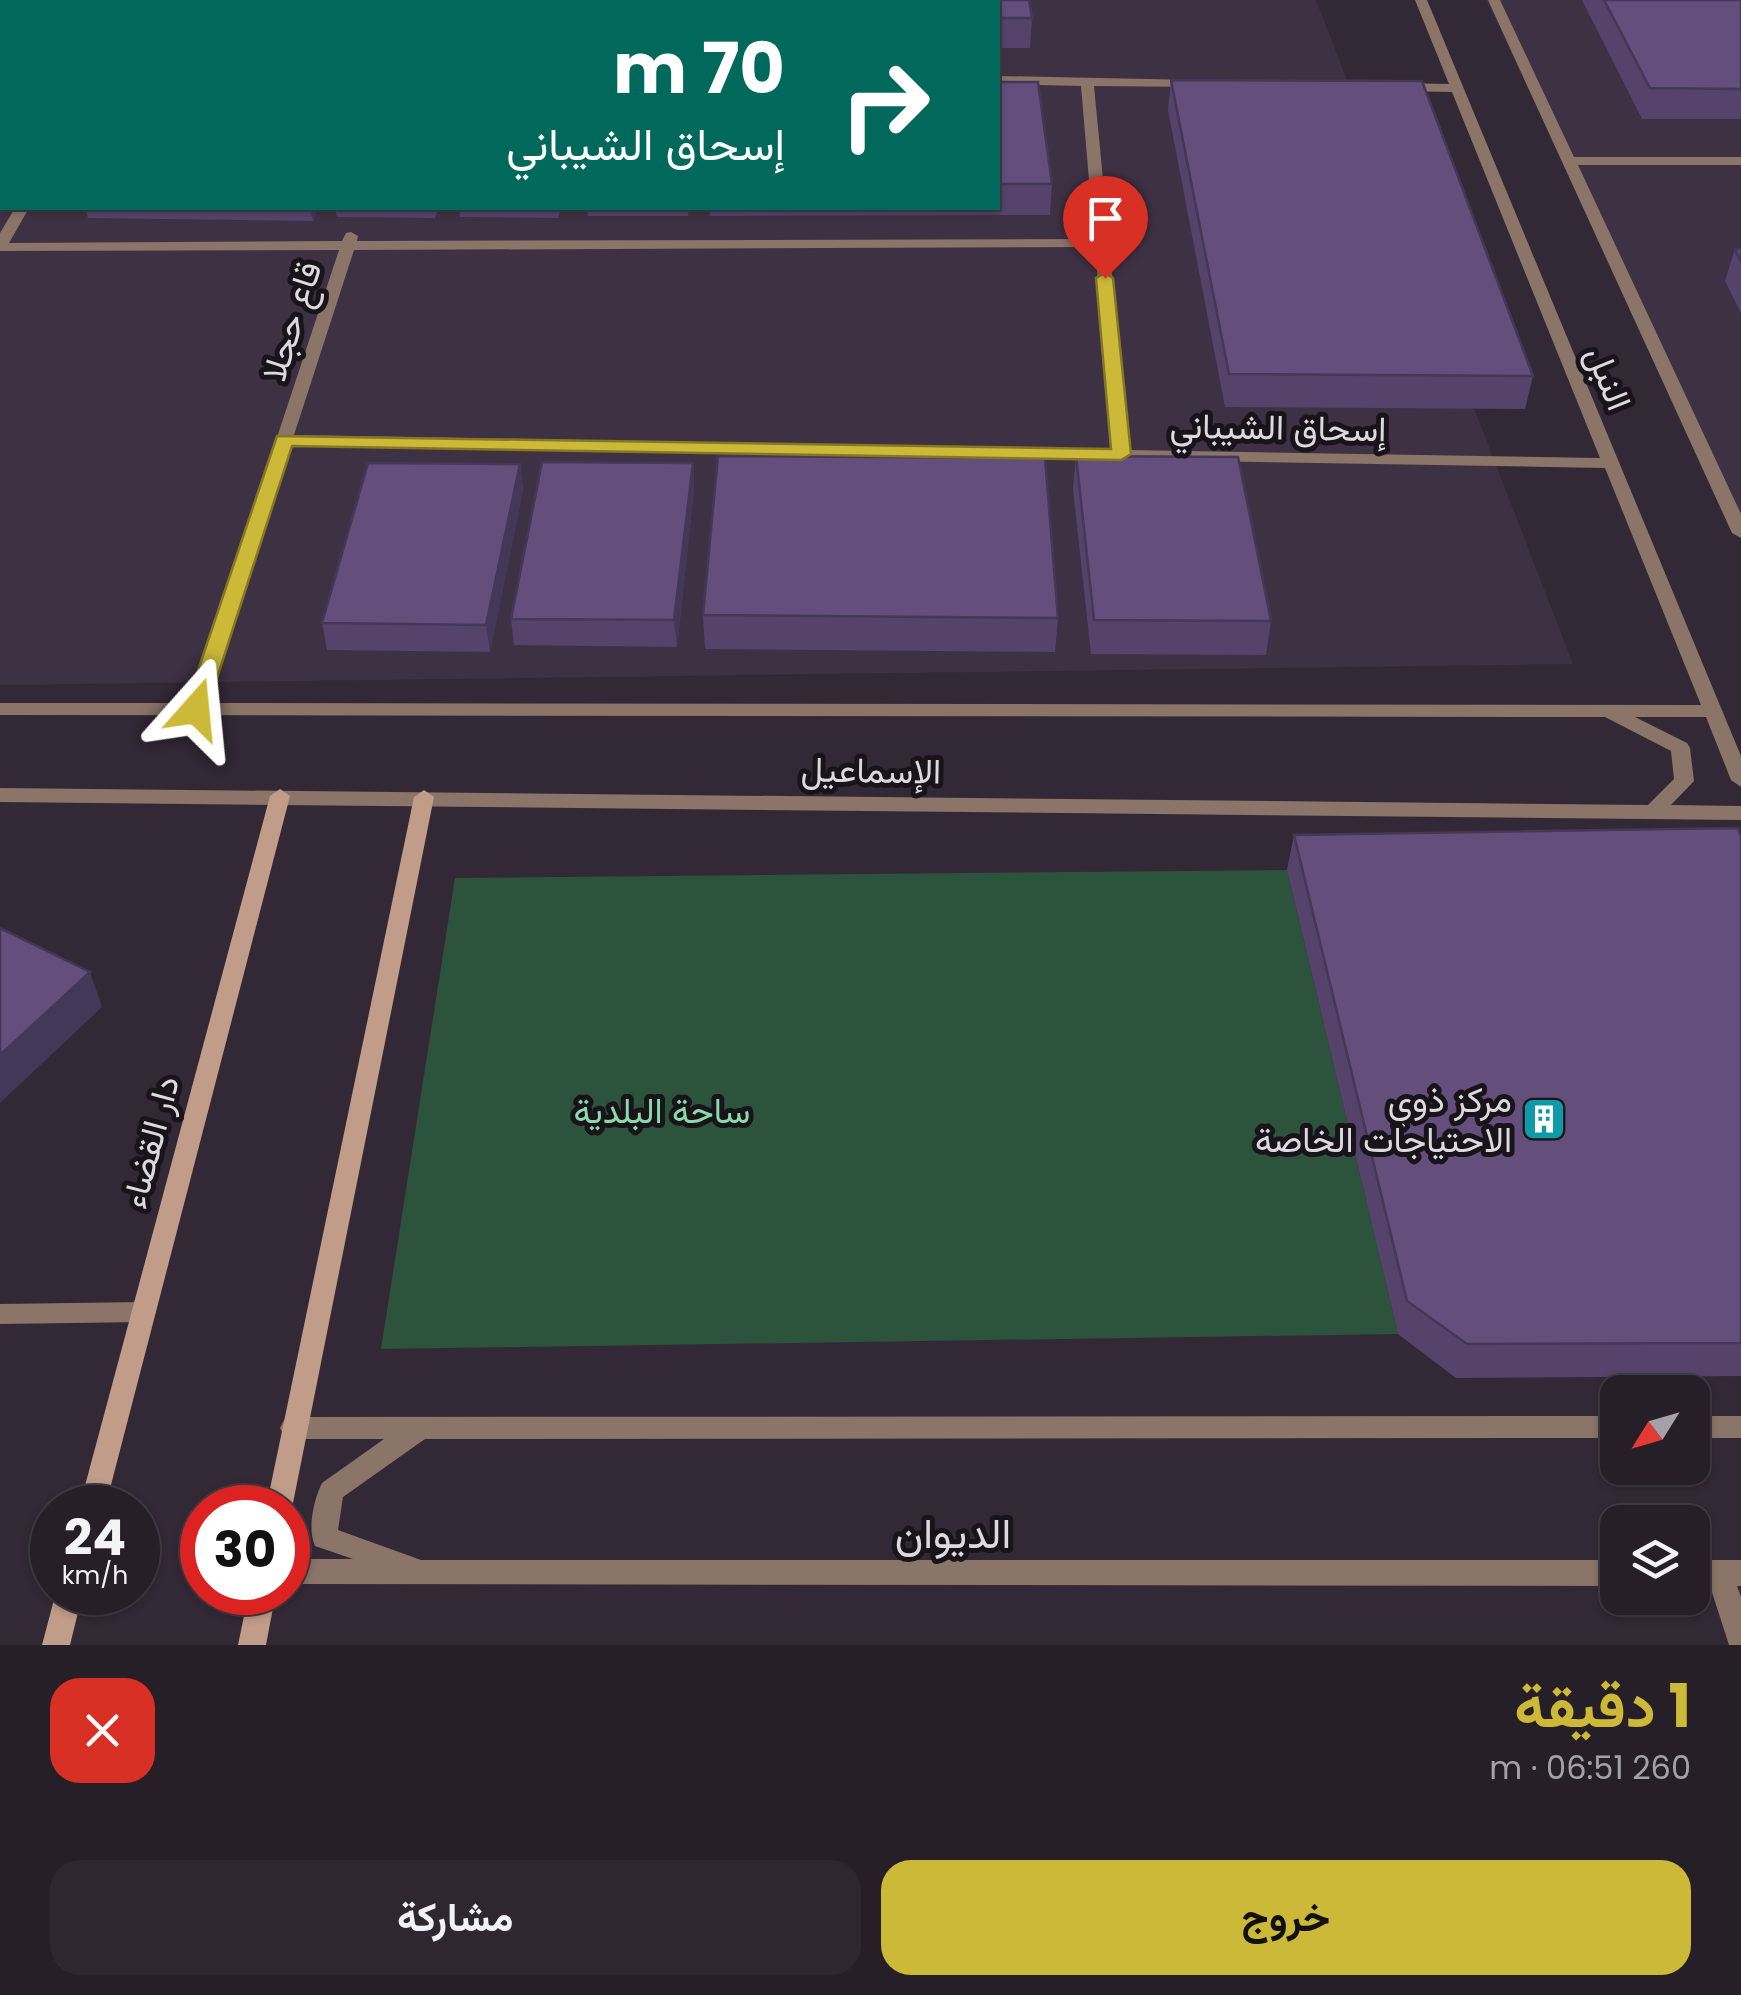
<!DOCTYPE html>
<html lang="ar">
<head>
<meta charset="utf-8">
<style>
	body { margin:0; font-family:Poppins,Vazirmatn,sans-serif; background:#2e2730; color:#f1f3f6; direction:rtl; height:100vh; display:flex; flex-direction:column; font-size:38px; white-space:nowrap }
	* { box-sizing:border-box; margin:0 }
	p { font-size:32px; color:#a4a2a8 }
	.icon { flex:none; width:55px; height:55px; fill:none; stroke:currentColor; stroke-width:2; stroke-linecap:round; stroke-linejoin:round }
	.map { position:relative; height:1645px; overflow:hidden; direction:ltr }
	.side { display:flex; flex-direction:column; background:#261f28; flex:1 }
	.side>* { flex:none }
	.top-card { position:absolute; left:0px; top:0px; width:1000px; height:210px; box-shadow:0 2px 8px #0004,0 0 0 2px #423d45; direction:rtl; background:#00695c; color:#fff; overflow:hidden }
	.needle { width:65px; rotate:233deg }
	.controls { position:absolute; left:1600px; top:1375px; display:grid; gap:20px }
	.controls a { display:grid; place-items:center; width:110px; height:110px; border-radius:20px; background:#261f28; box-shadow:0 2px 8px #0004,0 0 0 2px #423d45; font-size:50px }
	.speed { position:absolute; left:30px; top:1485px; display:flex; gap:20px; font-size:50px; font-weight:700; text-align:center }
	.speed>* { display:grid; place-content:center; width:130px; height:130px; border-radius:50%; background:#261f28; box-shadow:0 2px 8px #0004,0 0 0 2px #423d45; line-height:1 }
	.speed small { font-size:25px; font-weight:400 }
	.speed .limit { border:15px solid #d22; background:#fff; color:#111 }
	.pin { position:absolute; display:grid; place-items:center; width:85px; height:85px; color:#fff; margin:-102px -42px; border-radius:50% 50% 50% 0; rotate:-45deg; box-shadow:0 0 10px #0007 }
	.pin .icon { rotate:45deg }
	.me { position:absolute; width:110px; margin:-55px; rotate:18deg; stroke-linejoin:round; filter:drop-shadow(0 0 8px #0008) }
	.turn { display:flex; align-items:center; gap:35px; height:210px; padding:0 50px; font-size:45px }
	.turn .icon { width:130px; height:130px; stroke-width:2.5 }
	.turn b { display:block; font-size:70px; line-height:85px }
	.round { display:grid; place-items:center; flex:none; width:105px; height:105px; border-radius:30px; background:#2e2730 }
	.summary { display:flex; align-items:center; justify-content:space-between; height:170px; padding:0 50px }
	h1 { font-size:60px; font-weight:700; line-height:75px; color:#cdb938 }
	.primary-button { display:flex; gap:20px; margin-top:auto; padding:20px 50px }
	.primary-button a { flex:1; height:115px; border-radius:30px; background:#cdb938; color:#111; font-size:40px; font-weight:700; line-height:115px; text-align:center }
	.primary-button a+a { background:#2e2730; color:#f1f3f6 }
	.map>svg:first-child { display:block }
</style>
</head>
<body>
<div class="map">
<svg width="1741" height="1645" viewBox="0 0 1741 1645">
	<rect width="100%" height="100%" fill="#332936"/>
	<g fill="#3e3143" fill-rule="evenodd">
		<path d="M0 0H1316L1573 664 0 685ZM2 2H998V208H2Z"/>
		<polygon points="1486,0 1741,0 1741,536"/>
	</g>
	<polygon fill="#2c543c" points="1287,870 1398,1334 381,1349 455,878"/>
	<g fill="none" stroke-linecap="round" stroke-linejoin="round">
		<polygon fill="#8b7468" fill-rule="evenodd" points="144,1302 153,1305 156,1312 153,1319 144,1322 0,1324 0,1304"/>
		<g fill="#8b7468" fill-rule="evenodd">
			<rect x="756" y="0" width="12" height="2"/>
			<path d="M1415 0H1427L1741 756V787L1731 780 1706 717H1635L1687 743 1690 748 1694 781 1671 805 1741 806V820L0 802V788L1648 805 1674 779 1671 751 1605 717 0 715V703H189L339 250 0 251V233L15 208H29L9 243 342 241 346 233 351 232 358 236 357 241 1094 239 1081 86 998 84V76L1195 80 1202 84 1200 87 1094 86 1129 450 1600 458 1452 92 1399 91 1392 87 1399 83 1449 84ZM1095 247 1112 449 294 435 354 250ZM291 445 1605 468 1701 705 207 703Z"/>
			<polygon points="1488,0 1500,0 1574,157 1741,157 1741,165 1578,165 1741,514 1741,538 1732,533"/>
			<path d="M1618 1416V1438L425 1439 343 1497 338 1530 421 1560H1618V1586L288 1584V1559H353L315 1546C307 1529 314 1499 322 1483L384 1439H293L284 1436 280 1428 284 1420 293 1417Z"/>
			<rect x="1692" y="1416" width="49" height="22"/>
			<polygon points="1692,1560 1741,1560 1741,1586 1737,1586 1741,1597 1741,1645 1729,1645 1710,1586 1692,1586"/>
		</g>
		<g fill="#c19c88" fill-rule="evenodd">
			<polygon points="280,789 290,796 105,1508 79,1508 270,796"/>
			<polygon points="424,790 434,797 292,1508 288,1517 288,1508 266,1508 414,797"/>
			<polygon points="56,1592 83,1592 70,1645 42,1645"/>
			<polygon points="249,1592 276,1592 266,1645 238,1645"/>
		</g>
	</g>
	<g fill="#55436b">
		<polygon points="1582,0 1741,0 1741,119 1642,119"/>
		<polygon points="998,2 1032,18 1030,48 998,48"/>
		<polygon points="1171,80 1533,376 1525,409 1225,407 1168,110"/>
		<polygon points="998,82 1052,184 1050,215 710,216 709,208 998,208"/>
		<polygon points="85,208 318,208 313,221 88,218"/>
		<polygon points="335,208 438,208 435,218 337,217"/>
		<polygon points="459,208 561,208 558,218 460,217"/>
		<polygon points="587,208 689,208 688,216 588,216"/>
		<polygon points="1735,249 1741,249 1741,313 1725,281"/>
		<polygon points="1076,456 1271,621 1266,655 1091,654 1073,489"/>
		<polygon points="693,463 694,490 677,647 514,645 511,619"/>
		<polygon points="520,464 523,490 490,652 327,650 322,623"/>
		<polygon points="703,615 1058,618 1055,652 705,649"/>
		<polygon points="1294,835 1741,836 1741,1376 1456,1378 1398,1334 1287,870"/>
	</g>
	<g fill="#453757">
		<polygon points="373,0 388,0 387,2 372,2"/>
		<polygon points="310,208 318,208 313,221"/>
		<polygon points="693,463 694,490 677,647 674,620"/>
		<polygon points="520,464 523,490 490,652 486,625"/>
		<polygon points="90,972 102,1007 0,1103 0,1055"/>
	</g>
	<g fill="#634e7c" stroke="#453757" stroke-width="2.5">
		<polygon points="176,0 373,0 372,2 174,2"/>
		<polygon points="481,0 706,0 706,2 480,2"/>
		<polygon points="820,0 1029,0 1032,18 998,18 998,2 820,2"/>
		<polygon points="1604,0 1741,0 1741,89 1650,88"/>
		<polygon points="1171,80 1422,81 1533,376 1229,374"/>
		<polygon points="998,82 1038,82 1052,184 998,184"/>
		<polygon points="1735,249 1741,249 1741,262"/>
		<polygon points="718,456 1045,458 1058,618 703,615"/>
		<polygon points="1076,456 1238,457 1271,621 1094,620"/>
		<polygon points="542,462 693,463 674,620 511,619"/>
		<polygon points="368,463 520,464 486,625 322,623"/>
		<polygon points="1738,828 1741,836 1741,1343 1467,1344 1407,1301 1294,835"/>
		<polygon points="0,928 90,972 0,1055"/>
	</g>
	<polygon fill="#cdb938" stroke="#857824" stroke-width="2.5" points="1105,273 1113,278 1131,454 1121,460 292,446 207,709 196,716 185,709 277,436 1111,449 1096,278"/>
	<defs>
		<g id="building-square" transform="scale(2.25)"><rect x="-9" y="-9" width="18" height="18" rx="4" fill="#0f9aa8" stroke="#18141a"/><path d="M-4-6H4V6H1V3H-1V6H-4ZM-2.5-4.3h1.7v1.8h-1.7ZM.8-4.3h1.7v1.8H.8ZM-2.5-1h1.7V.8h-1.7ZM.8-1h1.7V.8H.8Z" fill="#fff"/></g>
	</defs>
	<g fill-rule="evenodd">
		<use href="#building-square" x="1544" y="1119"/>
	</g>
	<g text-anchor="middle" dominant-baseline="central" stroke-width="10" stroke-linejoin="round" paint-order="stroke">
		<g font-size="35" fill="#ded8e1" stroke="#18141a">
			<text transform="translate(291 321) rotate(-72)">قاع حجلا</text>
			<text transform="translate(1609 378) rotate(68)">النبل</text>
			<text transform="translate(1278 427) rotate(1)">إسحاق الشيباني</text>
			<text transform="translate(871 770) rotate(1)">الإسماعيل</text>
			<text transform="translate(150 1142) rotate(-75)">دار القضاء</text>
		</g>
		<g font-size="35" fill="#ded8e1" stroke="#18141a" text-anchor="end">
			<text x="1512" y="1099">مركز ذوي<tspan x="1512" dy="40">الاحتياجات الخاصة</tspan></text>
		</g>
		<g font-size="35" fill="#89dbaa" stroke="#18141a">
			<text x="662" y="1110">ساحة البلدية</text>
		</g>
		<g font-size="42" fill="#ded8e1" stroke="#18141a">
			<text x="953" y="1533">الديوان</text>
		</g>
	</g>
</svg>
<div class="controls">
<a><svg class="needle" viewBox="-14 -14 28 28"><path d="M0-13l5 13h-10z" fill="#e53935"/><path d="M0 13l5-13h-10z" fill="#a4a2a8"/></svg></a>
<a><svg class="icon" aria-label="layers" viewBox="0 0 24 24"><path d="M12 4l9 5-9 5-9-5zM3 14l9 5 9-5"/></svg></a>
</div>
<div class="speed"><div>24<small>km/h</small></div><div class="limit">30</div></div>
<div class="pin" style="left:1105px;top:278px;background:#d93025"><svg class="icon" aria-label="arrive" viewBox="0 0 24 24"><path d="M6 21V4h12l-3 4 3 4H6"/></svg></div>
<svg class="me" style="left:196px;top:709px" viewBox="-20 -20 40 40"><path d="M0-17L14 15 0 8-14 15z" fill="#cdb938" stroke="#fff" stroke-width="4"/></svg>
<div class="top-card">
<div class="turn"><svg class="icon" aria-label="right" viewBox="0 0 24 24"><path d="M7 20v-9h11M14 6l5 5-5 5"/></svg><div><b>70 m</b>إسحاق الشيباني</div></div>
</div>
</div>
<section class="side">
<div class="summary"><div><h1>1 دقيقة</h1><p>260 m · 06:51</p></div><a class="round" style="background:#d93025;color:#fff"><svg class="icon" aria-label="close" viewBox="0 0 24 24"><path d="M6 6l12 12M18 6L6 18"/></svg></a></div>
<div class="primary-button"><a>خروج</a><a>مشاركة</a></div>
</section>
</body>
</html>
